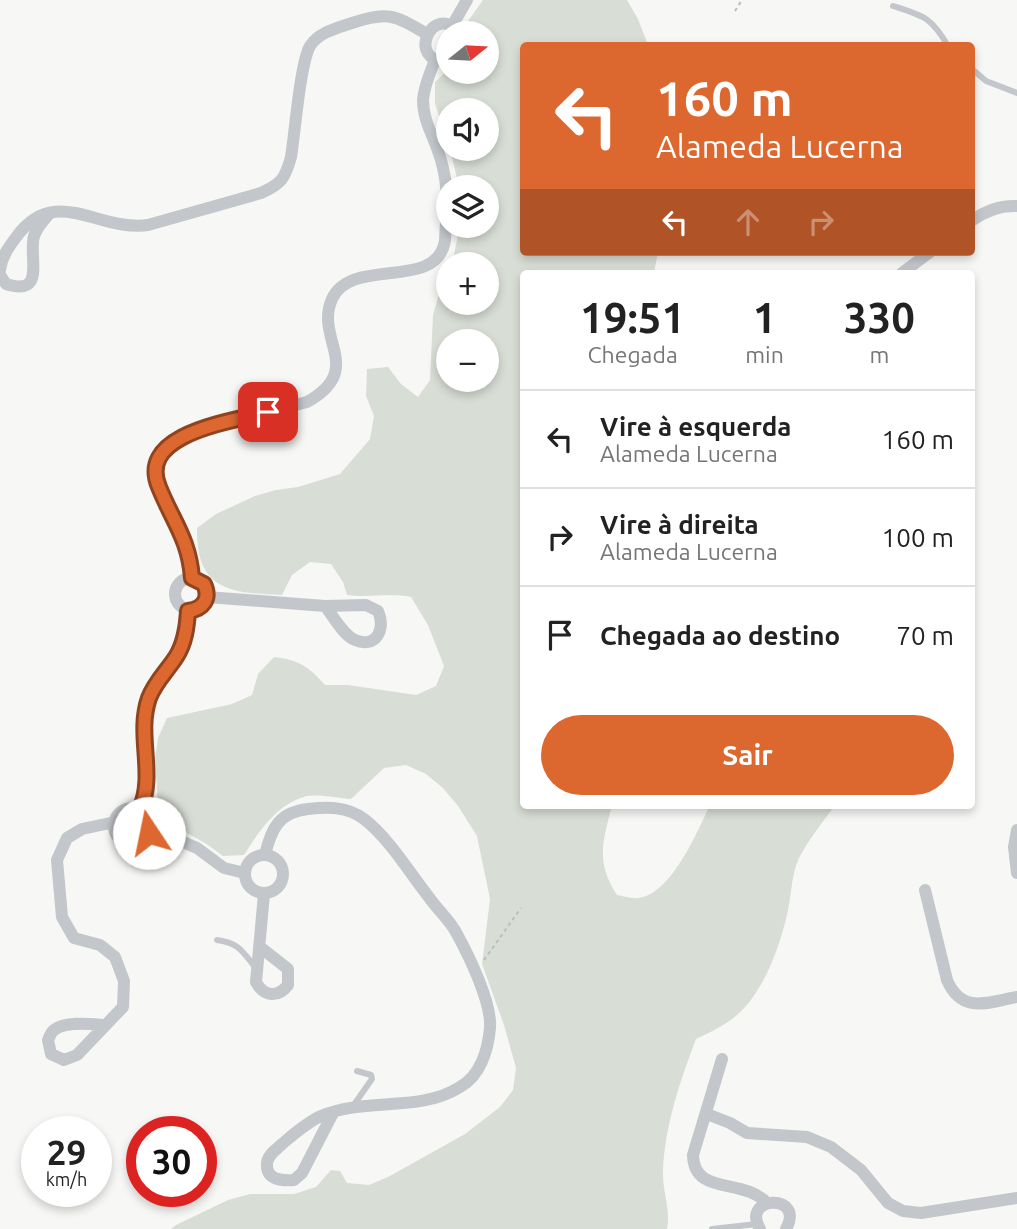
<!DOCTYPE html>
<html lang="pt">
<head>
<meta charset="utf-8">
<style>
	body { margin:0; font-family:Ubuntu,sans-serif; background:#f2f2f2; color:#222; height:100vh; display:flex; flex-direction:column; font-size:26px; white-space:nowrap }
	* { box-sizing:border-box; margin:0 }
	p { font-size:23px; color:#767676 }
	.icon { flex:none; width:38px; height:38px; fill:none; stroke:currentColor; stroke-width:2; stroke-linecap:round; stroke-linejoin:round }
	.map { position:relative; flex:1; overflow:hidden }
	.side { position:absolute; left:520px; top:270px; width:455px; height:539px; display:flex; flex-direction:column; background:#fff; border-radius:7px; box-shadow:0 4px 10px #0003 }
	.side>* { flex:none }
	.hud { position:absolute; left:520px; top:42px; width:455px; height:214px; border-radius:7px; box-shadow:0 4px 10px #0003; background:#dc6830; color:#fff; overflow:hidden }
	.needle { width:46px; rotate:72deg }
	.controls { position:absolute; left:436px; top:21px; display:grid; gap:14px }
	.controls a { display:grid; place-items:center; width:63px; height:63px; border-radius:50%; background:#fff; box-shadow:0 4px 10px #0003; font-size:35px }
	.speed { position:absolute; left:21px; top:1116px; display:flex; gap:14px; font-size:35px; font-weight:700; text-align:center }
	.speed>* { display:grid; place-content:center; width:91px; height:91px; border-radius:50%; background:#fff; box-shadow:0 4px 10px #0003; line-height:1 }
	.speed small { font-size:18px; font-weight:400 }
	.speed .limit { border:10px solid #d22; background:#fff; color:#111 }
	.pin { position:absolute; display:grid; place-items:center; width:60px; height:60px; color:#fff; margin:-30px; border-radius:14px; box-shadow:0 4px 10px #0006 }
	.me { position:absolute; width:77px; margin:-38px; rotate:349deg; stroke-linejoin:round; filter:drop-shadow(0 0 5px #0008) }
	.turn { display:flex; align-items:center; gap:24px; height:147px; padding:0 21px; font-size:32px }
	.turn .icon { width:91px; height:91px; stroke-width:2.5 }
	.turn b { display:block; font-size:49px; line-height:60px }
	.lanes { display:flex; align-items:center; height:66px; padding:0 21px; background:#0003; justify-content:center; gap:35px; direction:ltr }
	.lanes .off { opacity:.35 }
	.eta { display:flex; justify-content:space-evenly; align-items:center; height:119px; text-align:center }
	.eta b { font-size:42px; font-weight:700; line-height:49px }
	.button { display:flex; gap:14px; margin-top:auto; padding:14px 21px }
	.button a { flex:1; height:80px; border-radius:42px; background:#dc6830; color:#fff; font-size:28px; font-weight:700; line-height:80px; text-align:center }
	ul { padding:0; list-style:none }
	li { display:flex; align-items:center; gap:21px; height:98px; padding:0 21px; border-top:2px solid #e0e0e0 }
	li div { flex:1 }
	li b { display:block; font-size:26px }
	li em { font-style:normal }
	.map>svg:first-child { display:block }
</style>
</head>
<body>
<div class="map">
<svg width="1017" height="1229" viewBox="0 0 1017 1229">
	<rect width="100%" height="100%" fill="#f7f7f5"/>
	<path fill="#d8ded6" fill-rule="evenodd" d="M483 0H627L638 19 648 45 523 46V252H658L654 273H523V805H612C603 842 595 861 617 895 623 896 633 899 639 898 672 893 697 832 710 805H835C823 822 809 839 799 858 791 875 792 893 788 910 781 944 764 992 737 1015 724 1026 711 1032 696 1039 680 1081 665 1126 663 1170 662 1190 671 1211 667 1229H171L176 1225 228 1200 250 1194H294L316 1187 331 1170 340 1171 347 1183 369 1185 388 1177 465 1134 500 1107 513 1090 516 1068 504 1025 482 964 490 899 477 836 458 806 443 788 426 774 406 765 384 768 351 799C338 798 320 794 307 796 278 803 259 831 244 855L223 856 205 843 167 822 158 803 155 760 158 738 167 718 232 704 252 695 258 674 274 657C299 660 308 666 325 685H348L416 695 436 686 444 666 428 625 411 597C389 593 369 598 347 595L343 582 331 564 310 562 292 575 282 595C229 593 196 590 197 528L216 514 255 496 276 490 298 487 340 474 370 439 374 416 366 396 367 369 388 367 401 384 418 397 430 380 433 315 439 294 448 278V303H486V264H452L460 226H486V187H459L450 149H486V110H448V142L435 104V82L448 70V72H486V33H469L468 21ZM448 341H486V380H448Z"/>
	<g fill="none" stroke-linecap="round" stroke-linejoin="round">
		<g stroke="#bbbdc0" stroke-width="2" stroke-dasharray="3.5 3.5" stroke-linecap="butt">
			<polyline points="735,11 742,0"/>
			<polyline points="484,960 521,908"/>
		</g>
		<g stroke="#c3c6ca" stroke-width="6">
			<path d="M893 6C924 16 931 17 948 46"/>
			<polyline points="971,68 986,81 1017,93"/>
			<path d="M217 940C239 943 242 951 255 967"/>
			<polyline points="353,1106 372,1079 371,1075 357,1071"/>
			<polyline points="712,1229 757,1224"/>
		</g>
		<g stroke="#c3c6ca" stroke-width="12">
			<polyline points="452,26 467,0"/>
			<path d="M448 61C405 64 432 0 460 33"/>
			<path d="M971 221C985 211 1000 205 1017 206"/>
			<path d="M0 270C2 256 8 248 17 236 56 184 98 232 148 225L261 193C281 184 285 179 291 157 295 133 300 64 310 46 319 32 337 28 352 23 389 11 394 15 427 34"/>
			<polyline points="902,273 930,252"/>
			<path d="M0 275 6 284C47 297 28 257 34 236 37 227 44 220 50 213"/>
			<circle cx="191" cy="594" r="16"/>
			<path d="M192 578 190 556 184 537 157 483 156 470 159 455 176 439 195 431 307 402C366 369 314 339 332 299 351 257 432 290 444 245 446 239 445 230 446 224 448 198 447 176 438 151 432 134 423 119 423 100 424 86 430 73 435 60"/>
			<path d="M207 597 325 606 366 605 378 611C386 628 377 649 355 640 343 635 333 616 325 606"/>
			<circle cx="132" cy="826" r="18"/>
			<path d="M140 810C156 774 135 734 149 698 155 682 167 671 176 657 185 643 187 627 189 611"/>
			<polyline points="150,828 197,848 224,868 245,873"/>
			<polyline points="1017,830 1014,847 1017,873"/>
			<circle cx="264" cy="874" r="19"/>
			<path d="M265 855C271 829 279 812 308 809 327 807 347 806 364 819 389 838 411 875 431 900 439 911 451 922 457 934 469 956 492 1003 490 1028 488 1051 480 1076 460 1087 419 1113 365 1097 321 1116 306 1123 294 1134 282 1144 276 1150 267 1155 267 1164 266 1180 282 1181 294 1180L302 1173 333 1113"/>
			<path d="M925 890 947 980C962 1015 989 1002 1017 997"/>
			<path d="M260 947 288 969V985C278 998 264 997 256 982L264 894"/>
			<path d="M103 1025C91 1024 65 1021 54 1030 51 1032 50 1036 48 1040L51 1054 64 1060 77 1055 123 1007 124 981 115 957 100 945 74 938 62 917 57 860 67 838 82 829 115 822"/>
			<path d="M722 1059 693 1155C694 1196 742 1177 767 1203"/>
			<polyline points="707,1114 730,1123 747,1133 807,1137 831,1147 861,1170 888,1203 903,1211 921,1213 1017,1198"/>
			<path d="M760 1229C740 1195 806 1193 786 1229"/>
		</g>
	</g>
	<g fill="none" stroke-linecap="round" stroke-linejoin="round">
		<g stroke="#8f441f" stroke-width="18">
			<path id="route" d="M149 833 150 822 140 810C156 774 136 735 149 698 155 682 167 671 176 657 185 643 187 627 188 611 203 609 211 599 204 584L192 578C189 539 173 522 159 487 136 433 234 421 268 412"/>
		</g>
		<use href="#route" stroke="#dc6830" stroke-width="12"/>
	</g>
</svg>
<div class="controls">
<a><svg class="needle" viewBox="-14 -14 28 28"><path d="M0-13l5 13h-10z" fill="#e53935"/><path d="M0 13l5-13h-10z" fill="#767676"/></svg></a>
<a><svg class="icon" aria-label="sound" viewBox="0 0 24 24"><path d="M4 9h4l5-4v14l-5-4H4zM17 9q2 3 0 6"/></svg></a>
<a><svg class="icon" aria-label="layers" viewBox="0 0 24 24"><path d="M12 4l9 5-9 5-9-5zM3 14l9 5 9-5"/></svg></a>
<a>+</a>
<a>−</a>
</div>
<div class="speed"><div>29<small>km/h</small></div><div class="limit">30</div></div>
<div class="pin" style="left:268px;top:412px;background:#d93025"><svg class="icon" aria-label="arrive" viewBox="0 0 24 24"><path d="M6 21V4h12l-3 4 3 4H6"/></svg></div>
<svg class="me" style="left:149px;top:833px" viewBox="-20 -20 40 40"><circle r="19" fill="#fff"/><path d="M0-13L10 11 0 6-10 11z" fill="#dc6830"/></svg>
<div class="hud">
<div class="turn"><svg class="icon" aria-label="left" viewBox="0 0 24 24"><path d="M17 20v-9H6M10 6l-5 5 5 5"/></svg><div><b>160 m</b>Alameda Lucerna</div></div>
<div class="lanes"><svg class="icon" aria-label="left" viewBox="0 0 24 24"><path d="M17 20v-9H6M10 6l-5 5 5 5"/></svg><svg class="icon off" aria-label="ahead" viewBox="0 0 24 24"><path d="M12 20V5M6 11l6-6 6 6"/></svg><svg class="icon off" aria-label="right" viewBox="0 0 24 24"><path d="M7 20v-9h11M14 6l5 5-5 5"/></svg></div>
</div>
<section class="side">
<div class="eta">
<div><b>19:51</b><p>Chegada</p></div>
<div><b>1</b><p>min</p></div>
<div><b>330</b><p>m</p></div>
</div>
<ul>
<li><svg class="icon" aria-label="left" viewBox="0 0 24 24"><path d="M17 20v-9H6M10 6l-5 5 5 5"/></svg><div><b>Vire à esquerda</b><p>Alameda Lucerna</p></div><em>160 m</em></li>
<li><svg class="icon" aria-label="right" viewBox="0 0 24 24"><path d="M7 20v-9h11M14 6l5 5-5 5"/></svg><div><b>Vire à direita</b><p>Alameda Lucerna</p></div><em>100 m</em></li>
<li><svg class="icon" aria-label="arrive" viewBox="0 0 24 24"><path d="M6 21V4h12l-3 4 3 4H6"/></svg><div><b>Chegada ao destino</b></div><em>70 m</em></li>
</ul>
<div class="button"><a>Sair</a></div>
</section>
</div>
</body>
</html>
